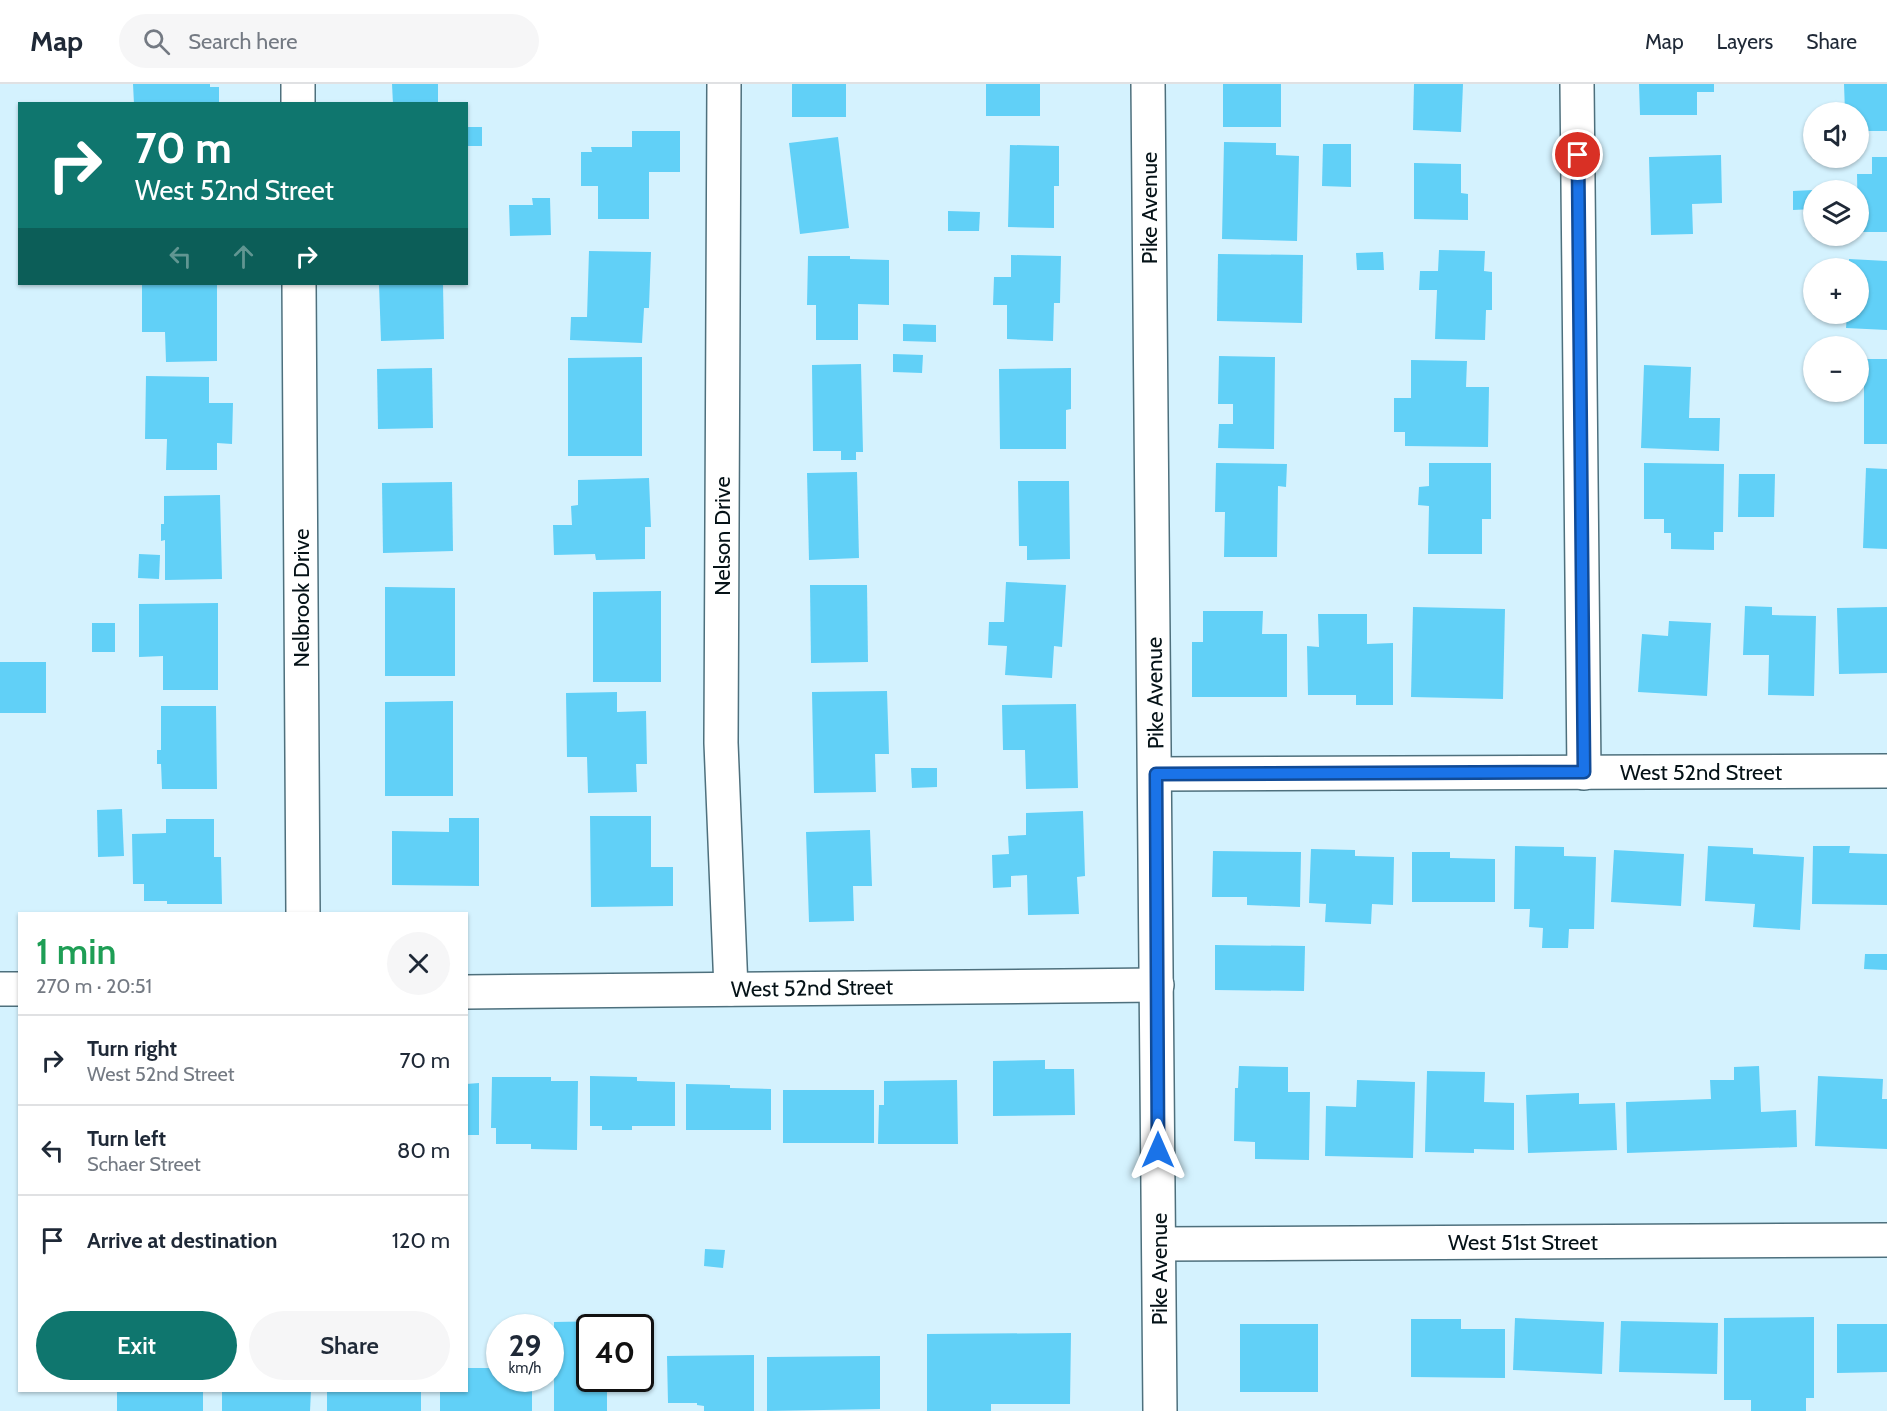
<!DOCTYPE html>
<html lang="en">
<head>
<meta charset="utf-8">
<style>
	body { margin:0; font-family:Cabin,sans-serif; background:#f6f6f7; color:#1f2937; height:100vh; display:flex; flex-direction:column; font-size:22px; white-space:nowrap }
	* { box-sizing:border-box; margin:0 }
	p { font-size:20px; color:#747a83 }
	.icon { flex:none; width:33px; height:33px; fill:none; stroke:currentColor; stroke-width:2; stroke-linecap:round; stroke-linejoin:round }
	.map { position:relative; flex:1; overflow:hidden }
	.sheet { position:absolute; left:18px; top:828px; width:450px; height:480px; display:flex; flex-direction:column; background:#fff; border-radius:0px; box-shadow:0 2px 4px #0004 }
	.sheet>* { flex:none }
	.banner { position:absolute; left:18px; top:18px; width:450px; height:183px; border-radius:0px; box-shadow:0 2px 4px #0004; background:#0f766e; color:#fff; overflow:hidden }
	.controls { position:absolute; left:1803px; top:18px; display:grid; gap:12px }
	.controls a { display:grid; place-items:center; width:66px; height:66px; border-radius:50%; background:#fff; box-shadow:0 2px 4px #0004; font-size:30px }
	.speed { position:absolute; left:486px; top:1230px; display:flex; gap:12px; font-size:30px; font-weight:700; text-align:center }
	.speed>* { display:grid; place-content:center; width:78px; height:78px; border-radius:50%; background:#fff; box-shadow:0 2px 4px #0004; line-height:1 }
	.speed small { font-size:15px; font-weight:400 }
	.speed .limit { border:3px solid #111; border-radius:9px; background:#fff; color:#111 }
	.pin { position:absolute; display:grid; place-items:center; width:51px; height:51px; color:#fff; margin:-26px; border:3px solid #fff; border-radius:50%; box-shadow:0 2px 6px #0007 }
	.me { position:absolute; width:66px; margin:-33px; rotate:0deg; stroke-linejoin:round; filter:drop-shadow(0 0 4px #0008) }
	.turn { display:flex; align-items:center; gap:21px; height:126px; padding:0 18px; font-size:27px }
	.turn .icon { width:78px; height:78px; stroke-width:2.5 }
	.turn b { display:block; font-size:42px; line-height:51px }
	.lanes { display:flex; align-items:center; height:57px; padding:0 18px; background:#0003; justify-content:center; gap:30px; direction:ltr }
	.lanes .off { opacity:.35 }
	.round { display:grid; place-items:center; flex:none; width:63px; height:63px; border-radius:32px; background:#f6f6f7 }
	.overview { display:flex; align-items:center; justify-content:space-between; height:102px; padding:0 18px }
	h1 { font-size:36px; font-weight:600; line-height:45px; color:#1e9e55 }
	.primary-button { display:flex; gap:12px; margin-top:auto; padding:12px 18px }
	.primary-button a { flex:1; height:69px; border-radius:36px; background:#0f766e; color:#fff; font-size:24px; font-weight:600; line-height:69px; text-align:center }
	.primary-button a+a { background:#f6f6f7; color:#1f2937 }
	ul { padding:0; list-style:none }
	li { display:flex; align-items:center; gap:18px; height:90px; padding:0 18px; border-top:2px solid #e0e1e3 }
	li div { flex:1 }
	li b { display:block; font-size:22px }
	li em { font-style:normal }
	header { display:flex; align-items:center; gap:36px; box-sizing:border-box; height:84px; padding:0 30px; background:#fff; border-bottom:2px solid #e0e1e3 }
	header strong { font-size:28px }
	nav { display:flex; gap:33px; margin-inline-start:auto; font-size:21px }
	.search { width:420px; height:54px; background:#f6f6f7; display:flex; align-items:center; gap:15px; box-sizing:border-box; padding:0 21px; border-radius:33px; color:#747a83; font-size:22px }
	.map>svg:first-child { display:block }
</style>
</head>
<body>
<header>
<strong>Map</strong>
<div class="search"><svg class="icon" aria-label="search" viewBox="0 0 24 24"><circle cx="10" cy="10" r="6"/><path d="M15 15l6 6"/></svg>Search here</div>
<nav><a>Map</a><a>Layers</a><a>Share</a></nav>
</header>
<div class="map">
<svg width="1887" height="1327" viewBox="0 0 1887 1327">
	<rect width="100%" height="100%" fill="#d4f2fe"/>
	<g fill="#61d0f7">
		<polygon points="133,0 210,0 210,3 219,3 219,20 134,20"/>
		<polygon points="392,0 438,0 438,20 393,20"/>
		<rect x="792" y="0" width="54" height="33"/>
		<rect x="986" y="0" width="54" height="32"/>
		<rect x="1223" y="0" width="58" height="43"/>
		<polygon points="1414,0 1463,0 1461,48 1413,46"/>
		<polygon points="1639,0 1714,0 1714,8 1697,8 1697,31 1640,31"/>
		<polygon points="1844,0 1887,0 1887,47 1858,47 1858,28 1845,28"/>
		<rect x="466" y="43" width="16" height="19"/>
		<polygon points="632,47 680,47 680,88 649,88 649,135 598,135 598,102 581,102 581,68 592,68 591,63 632,63"/>
		<polygon points="838,53 849,144 800,150 789,59"/>
		<polygon points="1224,58 1276,59 1276,71 1299,72 1297,157 1222,155"/>
		<polygon points="1323,60 1351,60 1351,103 1322,102"/>
		<polygon points="1010,61 1059,62 1059,102 1054,102 1054,144 1008,143"/>
		<polygon points="1721,71 1722,119 1692,120 1693,150 1651,151 1649,73"/>
		<polygon points="1872,73 1887,73 1887,148 1858,148 1857,90 1872,90"/>
		<polygon points="1414,79 1461,80 1461,109 1468,110 1468,136 1414,135"/>
		<polygon points="1813,106 1814,125 1793,126 1793,107"/>
		<polygon points="532,114 550,114 551,151 510,152 509,121 533,121"/>
		<polygon points="948,127 980,128 979,147 948,147"/>
		<polygon points="1439,166 1485,167 1484,187 1492,188 1492,226 1486,226 1485,256 1435,255 1437,206 1419,206 1420,187 1438,187"/>
		<polygon points="589,167 651,168 649,224 644,224 642,259 570,256 571,233 587,233"/>
		<polygon points="1383,168 1384,186 1357,186 1356,169"/>
		<polygon points="1218,170 1303,171 1302,239 1217,237"/>
		<polygon points="1011,171 1061,172 1060,219 1054,219 1053,257 1007,255 1007,221 993,221 994,193 1011,193"/>
		<polygon points="808,172 850,172 850,175 889,176 889,221 858,220 858,256 816,256 816,221 807,221"/>
		<polygon points="1849,175 1887,177 1887,246 1846,244 1847,230 1858,230 1858,184 1849,184"/>
		<polygon points="142,200 217,200 217,277 166,278 165,248 142,248"/>
		<polygon points="379,200 443,200 444,255 381,257"/>
		<polygon points="903,240 936,241 936,258 903,257"/>
		<polygon points="893,270 923,271 922,289 893,288"/>
		<polygon points="1219,272 1275,273 1274,365 1218,364 1219,340 1233,340 1233,320 1218,320"/>
		<polygon points="642,273 642,372 568,372 568,274"/>
		<polygon points="1858,275 1887,275 1887,360 1864,360 1864,297 1858,297"/>
		<polygon points="1411,276 1467,277 1466,303 1489,303 1488,363 1405,362 1405,348 1394,348 1394,314 1411,314"/>
		<polygon points="861,280 863,368 856,368 856,376 841,376 841,367 813,367 812,281"/>
		<polygon points="1644,281 1691,283 1689,334 1720,334 1719,367 1641,364"/>
		<polygon points="432,284 433,344 378,345 377,285"/>
		<polygon points="1071,284 1071,325 1066,326 1066,365 1000,365 999,285"/>
		<polygon points="146,292 209,293 209,319 233,319 232,360 217,359 217,386 166,386 167,355 145,355"/>
		<polygon points="1216,379 1287,380 1286,403 1278,402 1277,473 1224,473 1225,428 1215,428"/>
		<polygon points="1429,379 1491,379 1491,435 1482,435 1482,470 1428,470 1429,422 1418,421 1419,403 1429,402"/>
		<polygon points="1644,379 1724,380 1723,448 1714,448 1714,466 1671,465 1671,449 1664,449 1664,435 1644,435"/>
		<polygon points="1866,384 1887,385 1887,465 1863,464"/>
		<polygon points="857,388 859,474 809,476 807,389"/>
		<polygon points="1739,390 1775,390 1774,433 1738,433"/>
		<polygon points="649,394 651,443 645,443 645,475 596,476 595,470 554,471 553,441 572,441 571,422 578,421 578,396"/>
		<polygon points="1018,397 1069,397 1070,475 1027,476 1027,462 1019,462"/>
		<polygon points="452,398 453,467 383,469 382,399"/>
		<polygon points="220,411 222,495 165,496 165,456 161,457 161,440 164,440 164,412"/>
		<polygon points="139,470 160,471 159,495 138,494"/>
		<polygon points="1006,498 1066,501 1062,563 1054,562 1052,594 1005,591 1007,562 988,561 989,538 1004,538"/>
		<polygon points="810,501 867,501 868,578 811,579"/>
		<polygon points="385,503 455,504 455,592 385,592"/>
		<polygon points="661,507 661,598 593,598 593,508"/>
		<polygon points="218,519 218,606 163,606 163,572 139,573 139,520"/>
		<polygon points="1745,522 1772,523 1772,531 1816,532 1814,612 1768,611 1769,571 1743,571"/>
		<polygon points="1413,523 1505,525 1503,615 1411,613"/>
		<polygon points="1887,523 1887,589 1839,590 1837,524"/>
		<polygon points="1203,527 1263,527 1262,550 1287,550 1287,613 1192,613 1192,558 1203,558"/>
		<polygon points="1318,530 1367,530 1367,560 1393,559 1393,621 1356,621 1356,611 1308,611 1307,562 1319,563"/>
		<polygon points="1669,537 1711,539 1707,612 1638,608 1642,550 1668,552"/>
		<rect x="92" y="539" width="23" height="29"/>
		<rect x="0" y="578" width="46" height="51"/>
		<polygon points="887,607 889,670 875,670 876,708 814,709 812,608"/>
		<polygon points="617,608 617,628 646,627 647,680 636,680 637,708 588,709 587,673 567,673 566,609"/>
		<polygon points="453,617 453,712 385,712 385,618"/>
		<polygon points="1076,620 1078,704 1026,705 1025,666 1003,666 1002,621"/>
		<polygon points="161,622 216,622 217,705 162,705 161,680 157,680 157,666 161,666"/>
		<polygon points="911,684 937,684 937,703 912,704"/>
		<polygon points="122,725 124,772 98,773 97,726"/>
		<polygon points="1083,727 1085,792 1077,793 1079,830 1028,831 1027,791 1011,792 1011,803 993,804 992,771 1009,770 1008,752 1026,751 1026,729"/>
		<polygon points="590,732 651,732 651,783 673,783 673,822 591,823"/>
		<polygon points="449,734 479,734 479,802 392,801 392,747 449,748"/>
		<polygon points="166,735 214,735 214,773 221,773 222,820 167,820 167,817 144,817 144,800 133,800 132,750 166,749"/>
		<polygon points="870,746 872,802 853,802 854,837 809,838 806,748"/>
		<polygon points="1515,762 1564,763 1564,772 1596,773 1594,845 1569,845 1568,864 1542,864 1543,844 1529,843 1530,825 1514,825"/>
		<polygon points="1708,762 1753,764 1753,770 1804,773 1800,846 1753,843 1755,820 1705,817"/>
		<polygon points="1813,762 1850,762 1849,769 1887,770 1887,821 1812,820"/>
		<polygon points="1311,765 1355,766 1355,772 1394,773 1393,821 1372,820 1371,840 1325,838 1326,820 1309,819"/>
		<polygon points="1614,766 1684,770 1681,822 1611,818"/>
		<polygon points="1213,767 1301,768 1300,823 1247,821 1247,813 1212,813"/>
		<polygon points="1412,768 1450,768 1450,774 1495,775 1495,818 1412,818"/>
		<polygon points="1215,861 1305,862 1304,907 1215,906"/>
		<polygon points="1865,870 1887,870 1887,886 1864,885"/>
		<polygon points="1045,976 1045,985 1074,985 1075,1031 993,1032 993,977"/>
		<polygon points="1239,982 1288,983 1288,1008 1310,1008 1309,1076 1255,1075 1255,1058 1234,1057 1235,1004 1238,1004"/>
		<polygon points="1759,982 1761,1028 1796,1026 1797,1063 1627,1069 1626,1018 1711,1015 1710,996 1734,996 1734,983"/>
		<polygon points="1427,987 1485,988 1484,1018 1514,1019 1514,1066 1474,1065 1474,1069 1425,1068"/>
		<polygon points="590,992 637,993 637,997 675,998 675,1042 632,1042 632,1046 602,1046 602,1042 590,1042"/>
		<polygon points="1818,992 1883,995 1882,1015 1887,1015 1887,1065 1815,1062"/>
		<polygon points="492,993 551,993 551,997 578,997 577,1066 531,1065 531,1060 496,1060 496,1044 491,1044"/>
		<polygon points="957,996 958,1060 878,1060 879,1021 884,1021 884,997"/>
		<polygon points="1357,996 1415,998 1413,1074 1325,1072 1326,1022 1356,1023"/>
		<polygon points="479,999 479,1051 466,1051 466,1000"/>
		<polygon points="686,1000 730,1001 730,1004 771,1005 771,1046 686,1046"/>
		<rect x="783" y="1006" width="91" height="53"/>
		<polygon points="1579,1009 1579,1020 1615,1019 1617,1066 1528,1069 1526,1011"/>
		<polygon points="705,1165 725,1166 723,1184 704,1182"/>
		<polygon points="1814,1233 1814,1314 1806,1314 1806,1327 1751,1327 1751,1316 1724,1316 1724,1234"/>
		<polygon points="1515,1234 1604,1238 1602,1290 1513,1286"/>
		<polygon points="1411,1235 1461,1235 1461,1245 1505,1245 1505,1294 1411,1293"/>
		<polygon points="607,1237 607,1244 590,1244 590,1294 607,1294 607,1327 554,1327 554,1289 550,1289 550,1273 554,1273 554,1238"/>
		<polygon points="1621,1237 1718,1239 1717,1290 1619,1288"/>
		<rect x="1240" y="1240" width="78" height="68"/>
		<polygon points="1837,1240 1887,1240 1887,1288 1837,1289"/>
		<polygon points="1071,1249 1070,1320 991,1320 991,1327 927,1327 927,1250"/>
		<polygon points="754,1271 754,1327 704,1327 704,1322 697,1321 697,1319 668,1319 667,1272"/>
		<polygon points="880,1272 880,1325 767,1327 767,1273"/>
		<polygon points="466,1284 500,1284 500,1294 532,1294 532,1327 440,1327 440,1306 466,1306"/>
		<rect x="117" y="1306" width="86" height="21"/>
		<polygon points="222,1306 311,1306 310,1327 222,1327"/>
		<rect x="327" y="1306" width="94" height="21"/>
	</g>
	<g fill="none" stroke-linecap="round" stroke-linejoin="round">
		<g stroke="#4e707d" stroke-width="36">
			<g id="minor">
				<polyline points="298,0 298,20"/>
				<polyline points="724,0 721,659 731,905"/>
				<polyline points="1148,0 1160,1327"/>
				<polyline points="1577,0 1584,689"/>
				<polyline points="299,200 303,830"/>
				<polyline points="1156,690 1887,687"/>
				<polyline points="0,905 20,905"/>
				<polyline points="466,908 1157,901"/>
				<polyline points="1159,1160 1887,1156"/>
			</g>
		</g>
		<use href="#minor" stroke="#fff" stroke-width="33"/>
	</g>
	<g fill="none" stroke-linecap="round" stroke-linejoin="round">
		<g stroke="#114b97" stroke-width="15">
			<polyline id="route" points="1158,1066 1156,690 1584,688 1578,71"/>
		</g>
		<use href="#route" stroke="#1a73e8" stroke-width="10"/>
	</g>
	<g text-anchor="middle" dominant-baseline="central" stroke-width="4.5" stroke-linejoin="round" paint-order="stroke">
		<g font-size="22" fill="#051217" stroke="#fff">
			<text transform="translate(1149 124) rotate(-90)">Pike Avenue</text>
			<text transform="translate(722 452) rotate(-90)">Nelson Drive</text>
			<text transform="translate(301 514) rotate(-90)">Nelbrook Drive</text>
			<text transform="translate(1155 609) rotate(-91)">Pike Avenue</text>
			<text x="1701" y="688">West 52nd Street</text>
			<text transform="translate(812 904) rotate(-1)">West 52nd Street</text>
			<text x="1523" y="1158">West 51st Street</text>
			<text transform="translate(1159 1185) rotate(-90)">Pike Avenue</text>
		</g>
	</g>
</svg>
<div class="controls">
<a><svg class="icon" aria-label="sound" viewBox="0 0 24 24"><path d="M4 9h4l5-4v14l-5-4H4zM17 9q2 3 0 6"/></svg></a>
<a><svg class="icon" aria-label="layers" viewBox="0 0 24 24"><path d="M12 4l9 5-9 5-9-5zM3 14l9 5 9-5"/></svg></a>
<a>+</a>
<a>−</a>
</div>
<div class="speed"><div>29<small>km/h</small></div><div class="limit">40</div></div>
<div class="pin" style="left:1578px;top:71px;background:#d93025"><svg class="icon" aria-label="arrive" viewBox="0 0 24 24"><path d="M6 21V4h12l-3 4 3 4H6"/></svg></div>
<svg class="me" style="left:1158px;top:1066px" viewBox="-20 -20 40 40"><path d="M0-17L14 15 0 8-14 15z" fill="#1a73e8" stroke="#fff" stroke-width="4"/></svg>
<div class="banner">
<div class="turn"><svg class="icon" aria-label="right" viewBox="0 0 24 24"><path d="M7 20v-9h11M14 6l5 5-5 5"/></svg><div><b>70 m</b>West 52nd Street</div></div>
<div class="lanes"><svg class="icon off" aria-label="left" viewBox="0 0 24 24"><path d="M17 20v-9H6M10 6l-5 5 5 5"/></svg><svg class="icon off" aria-label="ahead" viewBox="0 0 24 24"><path d="M12 20V5M6 11l6-6 6 6"/></svg><svg class="icon" aria-label="right" viewBox="0 0 24 24"><path d="M7 20v-9h11M14 6l5 5-5 5"/></svg></div>
</div>
<section class="sheet">
<div class="overview"><div><h1>1 min</h1><p>270 m · 20:51</p></div><a class="round"><svg class="icon" aria-label="close" viewBox="0 0 24 24"><path d="M6 6l12 12M18 6L6 18"/></svg></a></div>
<ul>
<li><svg class="icon" aria-label="right" viewBox="0 0 24 24"><path d="M7 20v-9h11M14 6l5 5-5 5"/></svg><div><b>Turn right</b><p>West 52nd Street</p></div><em>70 m</em></li>
<li><svg class="icon" aria-label="left" viewBox="0 0 24 24"><path d="M17 20v-9H6M10 6l-5 5 5 5"/></svg><div><b>Turn left</b><p>Schaer Street</p></div><em>80 m</em></li>
<li><svg class="icon" aria-label="arrive" viewBox="0 0 24 24"><path d="M6 21V4h12l-3 4 3 4H6"/></svg><div><b>Arrive at destination</b></div><em>120 m</em></li>
</ul>
<div class="primary-button"><a>Exit</a><a>Share</a></div>
</section>
</div>
</body>
</html>
